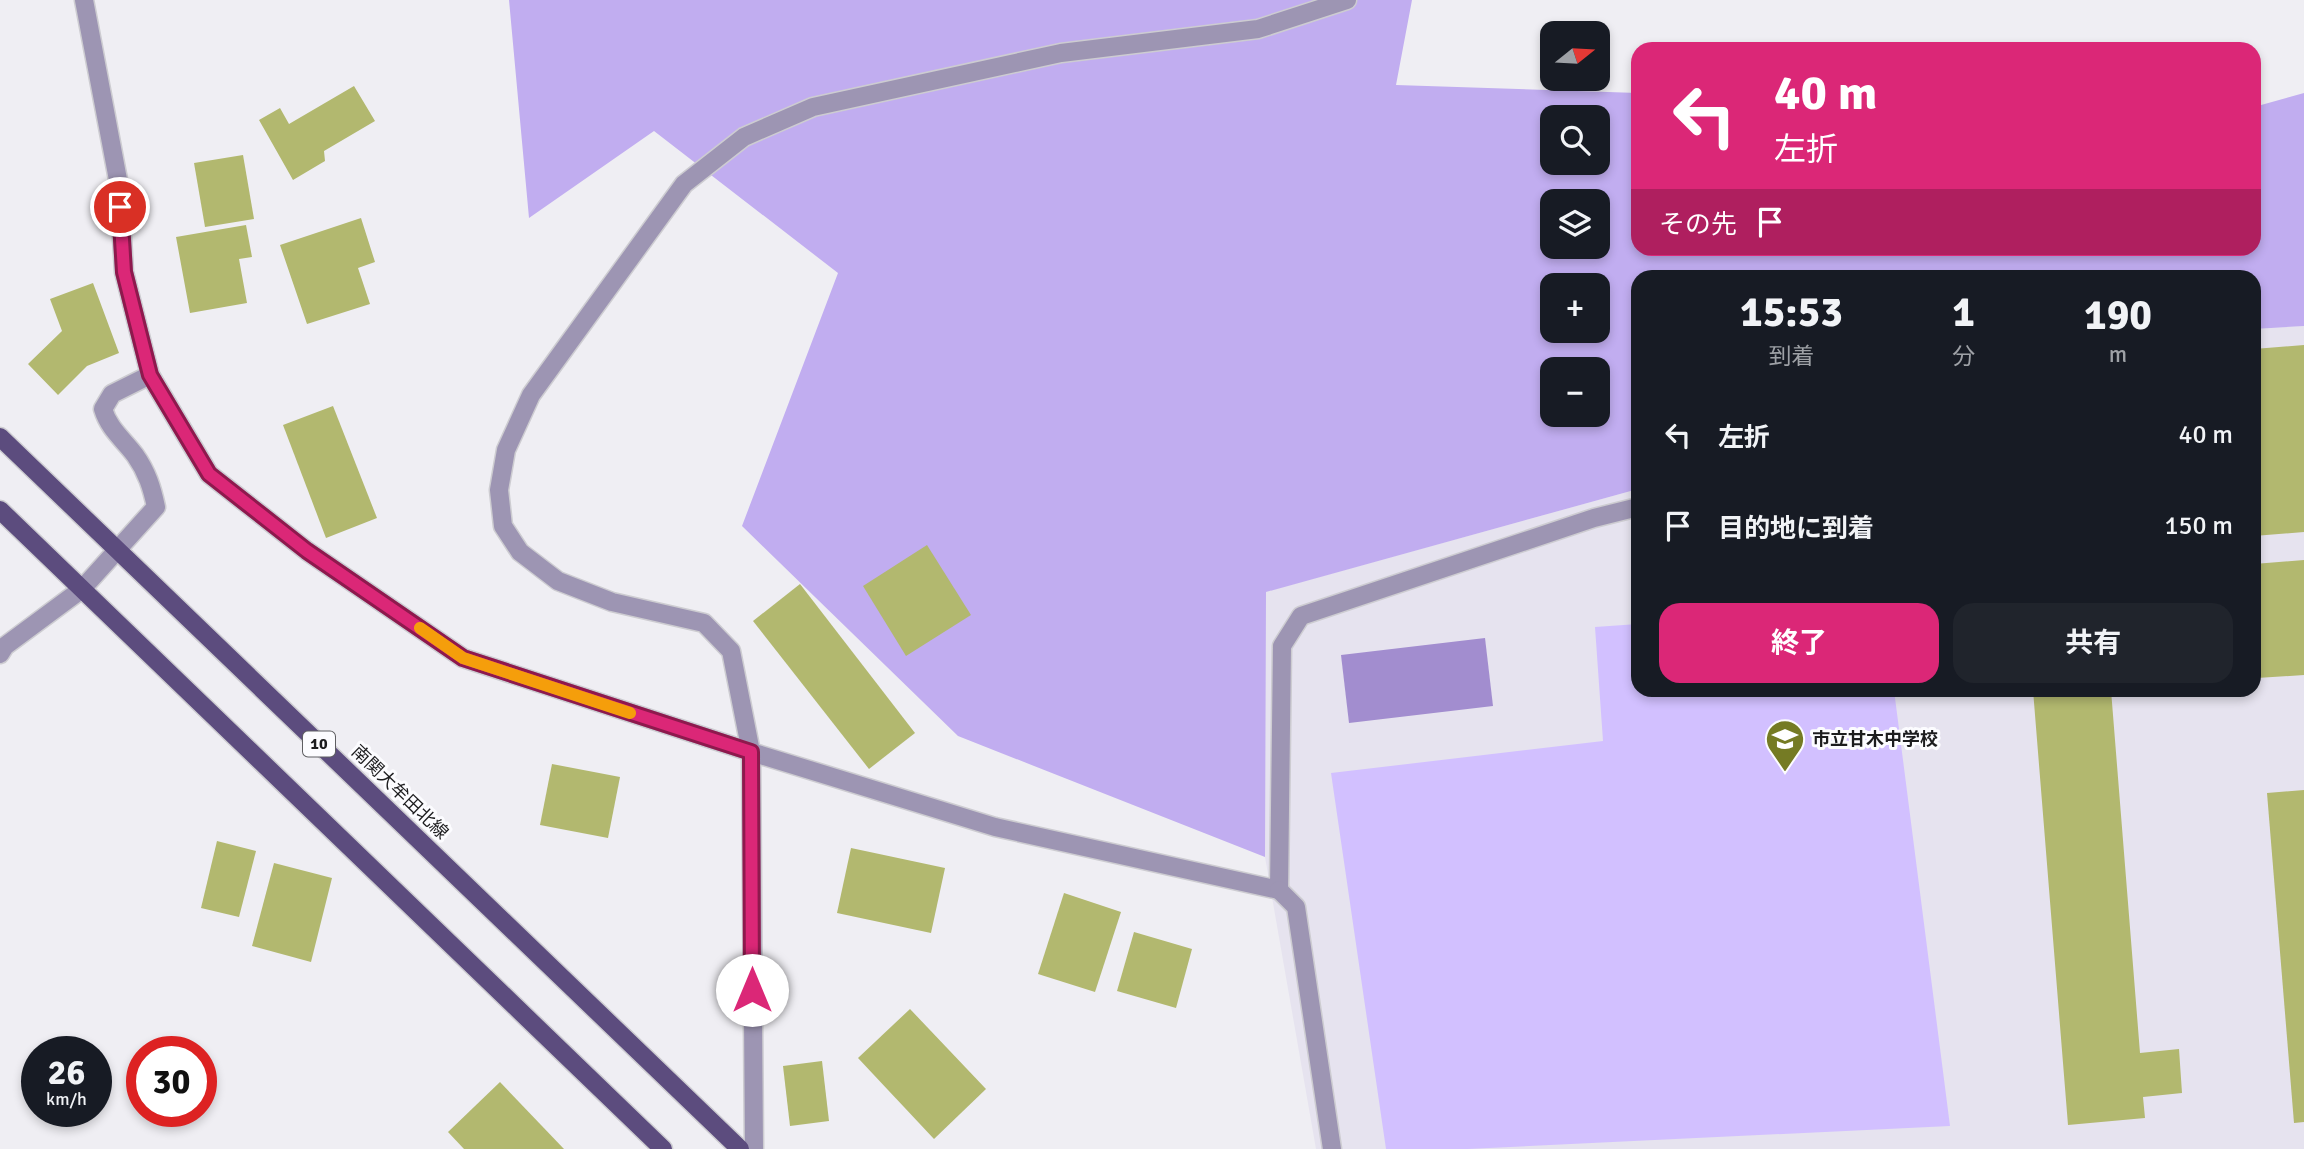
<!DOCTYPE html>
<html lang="ja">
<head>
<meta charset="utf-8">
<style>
	body { margin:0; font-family:Signika,"Noto Sans JP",sans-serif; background:#20242c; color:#f1f3f6; height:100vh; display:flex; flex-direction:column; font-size:26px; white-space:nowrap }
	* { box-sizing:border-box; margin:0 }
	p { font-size:23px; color:#9ea1a6 }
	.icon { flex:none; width:38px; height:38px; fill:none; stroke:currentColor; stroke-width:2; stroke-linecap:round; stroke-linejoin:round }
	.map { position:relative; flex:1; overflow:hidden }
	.side { position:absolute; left:1631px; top:270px; width:630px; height:427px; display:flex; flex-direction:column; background:#171b24; border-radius:21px; box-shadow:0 4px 10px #0003 }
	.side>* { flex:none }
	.top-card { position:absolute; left:1631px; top:42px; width:630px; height:214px; border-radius:21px; box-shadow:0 4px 10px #0003; background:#db2777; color:#fff; overflow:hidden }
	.needle { width:46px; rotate:72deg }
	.tools { position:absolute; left:1540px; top:21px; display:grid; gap:14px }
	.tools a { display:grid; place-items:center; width:70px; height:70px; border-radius:14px; background:#171b24; box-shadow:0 4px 10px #0003; font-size:35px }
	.speed { position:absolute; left:21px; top:1036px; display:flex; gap:14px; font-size:35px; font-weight:700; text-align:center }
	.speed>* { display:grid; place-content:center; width:91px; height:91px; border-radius:50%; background:#171b24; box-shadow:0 4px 10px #0003; line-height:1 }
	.speed small { font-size:18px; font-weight:400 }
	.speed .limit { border:10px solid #d22; background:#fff; color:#111 }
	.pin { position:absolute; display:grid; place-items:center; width:60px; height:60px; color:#fff; margin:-30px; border:4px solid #fff; border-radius:50%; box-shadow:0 2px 7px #0007 }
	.me { position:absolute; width:77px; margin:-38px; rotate:0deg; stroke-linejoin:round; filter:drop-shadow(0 0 5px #0008) }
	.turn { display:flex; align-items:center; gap:24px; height:147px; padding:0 28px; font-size:32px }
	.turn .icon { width:91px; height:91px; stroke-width:2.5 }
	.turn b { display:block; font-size:49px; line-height:60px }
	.then { display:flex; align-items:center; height:66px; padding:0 28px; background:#0003; gap:14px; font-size:26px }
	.eta { display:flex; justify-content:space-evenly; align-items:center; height:119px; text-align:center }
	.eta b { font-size:42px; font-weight:700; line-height:49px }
	.button { display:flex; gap:14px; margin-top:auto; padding:14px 28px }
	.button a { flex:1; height:80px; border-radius:21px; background:#db2777; color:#fff; font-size:28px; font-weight:700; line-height:80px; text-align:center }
	.button a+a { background:#20242c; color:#f1f3f6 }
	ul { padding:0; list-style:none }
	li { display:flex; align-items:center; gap:21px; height:91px; padding:0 28px }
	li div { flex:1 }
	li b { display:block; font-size:26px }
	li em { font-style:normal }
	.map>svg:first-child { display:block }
</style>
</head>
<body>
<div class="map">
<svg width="2304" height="1149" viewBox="0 0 2304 1149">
	<rect width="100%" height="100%" fill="#efeef3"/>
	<polygon fill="#e6e3ef" points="2304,326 2304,1149 1316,1149 1265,857 1265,592 1638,489 1638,690 2254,690 2254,329"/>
	<polygon fill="#d2c0ff" points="1638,624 1638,690 1894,690 1950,1126 1468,1149 1386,1149 1331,773 1603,741 1595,627"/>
	<path fill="#c1adf0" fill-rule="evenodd" d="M509 0H1412L1396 85 1638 93V248H2254V107L2304 93V326L2254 329V276H1638V489L1266 592 1265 857 958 736 742 526 838 273 654 131 529 218ZM1552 117H1598V163H1552ZM1552 201H1598V247H1552ZM1552 285H1598V331H1552ZM1552 369H1598V415H1552Z"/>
	<polygon fill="#a28dcf" points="1485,638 1493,706 1349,723 1341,655"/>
	<g fill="#b2b86f">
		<polygon points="354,86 375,121 324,151 325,161 293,180 259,120 280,108 289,124"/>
		<polygon points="243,155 254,219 205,227 194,163"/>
		<polygon points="361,218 375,262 358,268 370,304 307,324 280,245"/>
		<polygon points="246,225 252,257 239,259 247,303 190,313 176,237"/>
		<polygon points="93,283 119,353 87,366 58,395 28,364 62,331 50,299"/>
		<polygon points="2304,345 2304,532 2254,536 2254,349"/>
		<polygon points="333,406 377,518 326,538 283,425"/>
		<polygon points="927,545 971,615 906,656 863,586"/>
		<polygon points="2304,560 2304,675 2257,678 2254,638 2254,564"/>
		<polygon points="800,584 915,733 869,769 753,621"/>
		<polygon points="2033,690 2111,690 2140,1053 2179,1049 2182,1093 2143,1097 2145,1118 2068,1125"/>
		<polygon points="552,764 620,777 608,838 540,825"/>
		<polygon points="2304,790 2304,1122 2294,1123 2267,793"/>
		<polygon points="217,841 256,851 239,917 201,908"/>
		<polygon points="851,848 945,868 931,933 837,913"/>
		<polygon points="274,863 332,878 311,962 252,946"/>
		<polygon points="1064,893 1121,912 1095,992 1038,974"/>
		<polygon points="1134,932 1192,949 1176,1008 1117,991"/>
		<polygon points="910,1009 986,1089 934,1139 858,1058"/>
		<polygon points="822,1061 829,1121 790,1126 783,1066"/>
		<polygon points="500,1082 564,1149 464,1149 448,1132"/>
	</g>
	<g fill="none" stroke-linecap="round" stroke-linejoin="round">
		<g stroke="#cdccd1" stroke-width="21">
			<g id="lane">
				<polyline points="751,752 995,827 1279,890 1282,646 1301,616 1594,518 1638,507"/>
				<polyline points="1279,890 1296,907 1332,1149"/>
			</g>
		</g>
		<g stroke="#cdccd1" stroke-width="21">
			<g id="street">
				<polyline points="84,0 119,185 124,272 150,375 209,474 307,551 463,658 751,752"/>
				<path d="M0 654 5 646 82 589 156 507C152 488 147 472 135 455 123 439 109 429 103 409L112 394 150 375"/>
				<polyline points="754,1149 751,752 731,651 704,623 612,602 558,581 520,552 503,526 499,490 506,450 531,395 684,184 744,137 813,107 1061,53 1258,29 1347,0"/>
			</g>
		</g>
		<g stroke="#cdccd1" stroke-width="21">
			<g id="primary">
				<polyline points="0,437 740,1149"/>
				<polyline points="0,510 663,1149"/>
			</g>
		</g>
		<use href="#lane" stroke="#9d95b3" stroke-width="18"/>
		<use href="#street" stroke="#9d95b3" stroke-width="18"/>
		<use href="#primary" stroke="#5c4c7e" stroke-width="18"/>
	</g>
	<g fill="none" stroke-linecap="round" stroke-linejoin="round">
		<g stroke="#8e194d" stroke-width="18">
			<polyline id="route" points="120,207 124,272 150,375 209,474 307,551 463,658 751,752 752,990"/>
		</g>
		<use href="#route" stroke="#db2777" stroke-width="12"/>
		<polyline stroke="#f59e0b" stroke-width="12" points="420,628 463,658 630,713"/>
	</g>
	<defs>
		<g id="school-pin" transform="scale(2.0125)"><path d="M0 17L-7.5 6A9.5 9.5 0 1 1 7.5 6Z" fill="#757b24" stroke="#fcfcff"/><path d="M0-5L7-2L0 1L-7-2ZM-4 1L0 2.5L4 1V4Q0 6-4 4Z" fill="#fff"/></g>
	</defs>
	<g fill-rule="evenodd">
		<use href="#school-pin" x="1785" y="739"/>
	</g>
	<g text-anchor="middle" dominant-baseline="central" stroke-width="6" stroke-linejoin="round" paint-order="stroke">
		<rect fill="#fcfcff" stroke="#5f5f62" stroke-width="2" x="303" y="731.5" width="32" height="25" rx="5"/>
		<g font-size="16" font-weight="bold" fill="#1c1c1e">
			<text x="319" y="744">10</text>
		</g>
		<g font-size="18" font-weight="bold" fill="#1c1c1e" stroke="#fcfcff" text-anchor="start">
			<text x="1812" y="739">市立甘木中学校</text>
		</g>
		<g font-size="18" fill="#1c1c1e" stroke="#fcfcff">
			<text transform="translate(400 792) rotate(44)">南関大牟田北線</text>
		</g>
	</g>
</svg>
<div class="tools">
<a><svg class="needle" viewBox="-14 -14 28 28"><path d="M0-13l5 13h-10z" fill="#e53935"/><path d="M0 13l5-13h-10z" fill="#9ea1a6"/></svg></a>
<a><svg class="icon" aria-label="search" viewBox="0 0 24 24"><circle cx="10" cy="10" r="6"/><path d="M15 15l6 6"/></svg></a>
<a><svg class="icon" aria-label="layers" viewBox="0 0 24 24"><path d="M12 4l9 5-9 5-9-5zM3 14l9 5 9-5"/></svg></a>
<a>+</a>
<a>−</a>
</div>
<div class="speed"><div>26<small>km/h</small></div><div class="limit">30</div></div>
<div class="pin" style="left:120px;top:207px;background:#d93025"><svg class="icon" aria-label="arrive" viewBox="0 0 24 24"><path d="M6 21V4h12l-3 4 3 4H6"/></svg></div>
<svg class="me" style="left:752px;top:990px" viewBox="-20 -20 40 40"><circle r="19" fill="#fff"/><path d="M0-13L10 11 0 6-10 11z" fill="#db2777"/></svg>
<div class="top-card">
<div class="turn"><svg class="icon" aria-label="left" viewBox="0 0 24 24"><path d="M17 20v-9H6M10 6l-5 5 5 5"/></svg><div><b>40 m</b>左折</div></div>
<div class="then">その先<svg class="icon" aria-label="arrive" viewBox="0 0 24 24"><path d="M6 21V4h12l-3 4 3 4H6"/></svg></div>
</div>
<section class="side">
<div class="eta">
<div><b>15:53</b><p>到着</p></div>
<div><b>1</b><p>分</p></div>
<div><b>190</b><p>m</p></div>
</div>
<ul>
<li><svg class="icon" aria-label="left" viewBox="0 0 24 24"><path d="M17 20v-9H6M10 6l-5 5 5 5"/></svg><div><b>左折</b></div><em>40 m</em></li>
<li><svg class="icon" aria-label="arrive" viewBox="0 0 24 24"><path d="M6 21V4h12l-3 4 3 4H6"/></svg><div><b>目的地に到着</b></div><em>150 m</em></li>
</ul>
<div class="button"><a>終了</a><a>共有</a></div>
</section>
</div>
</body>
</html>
